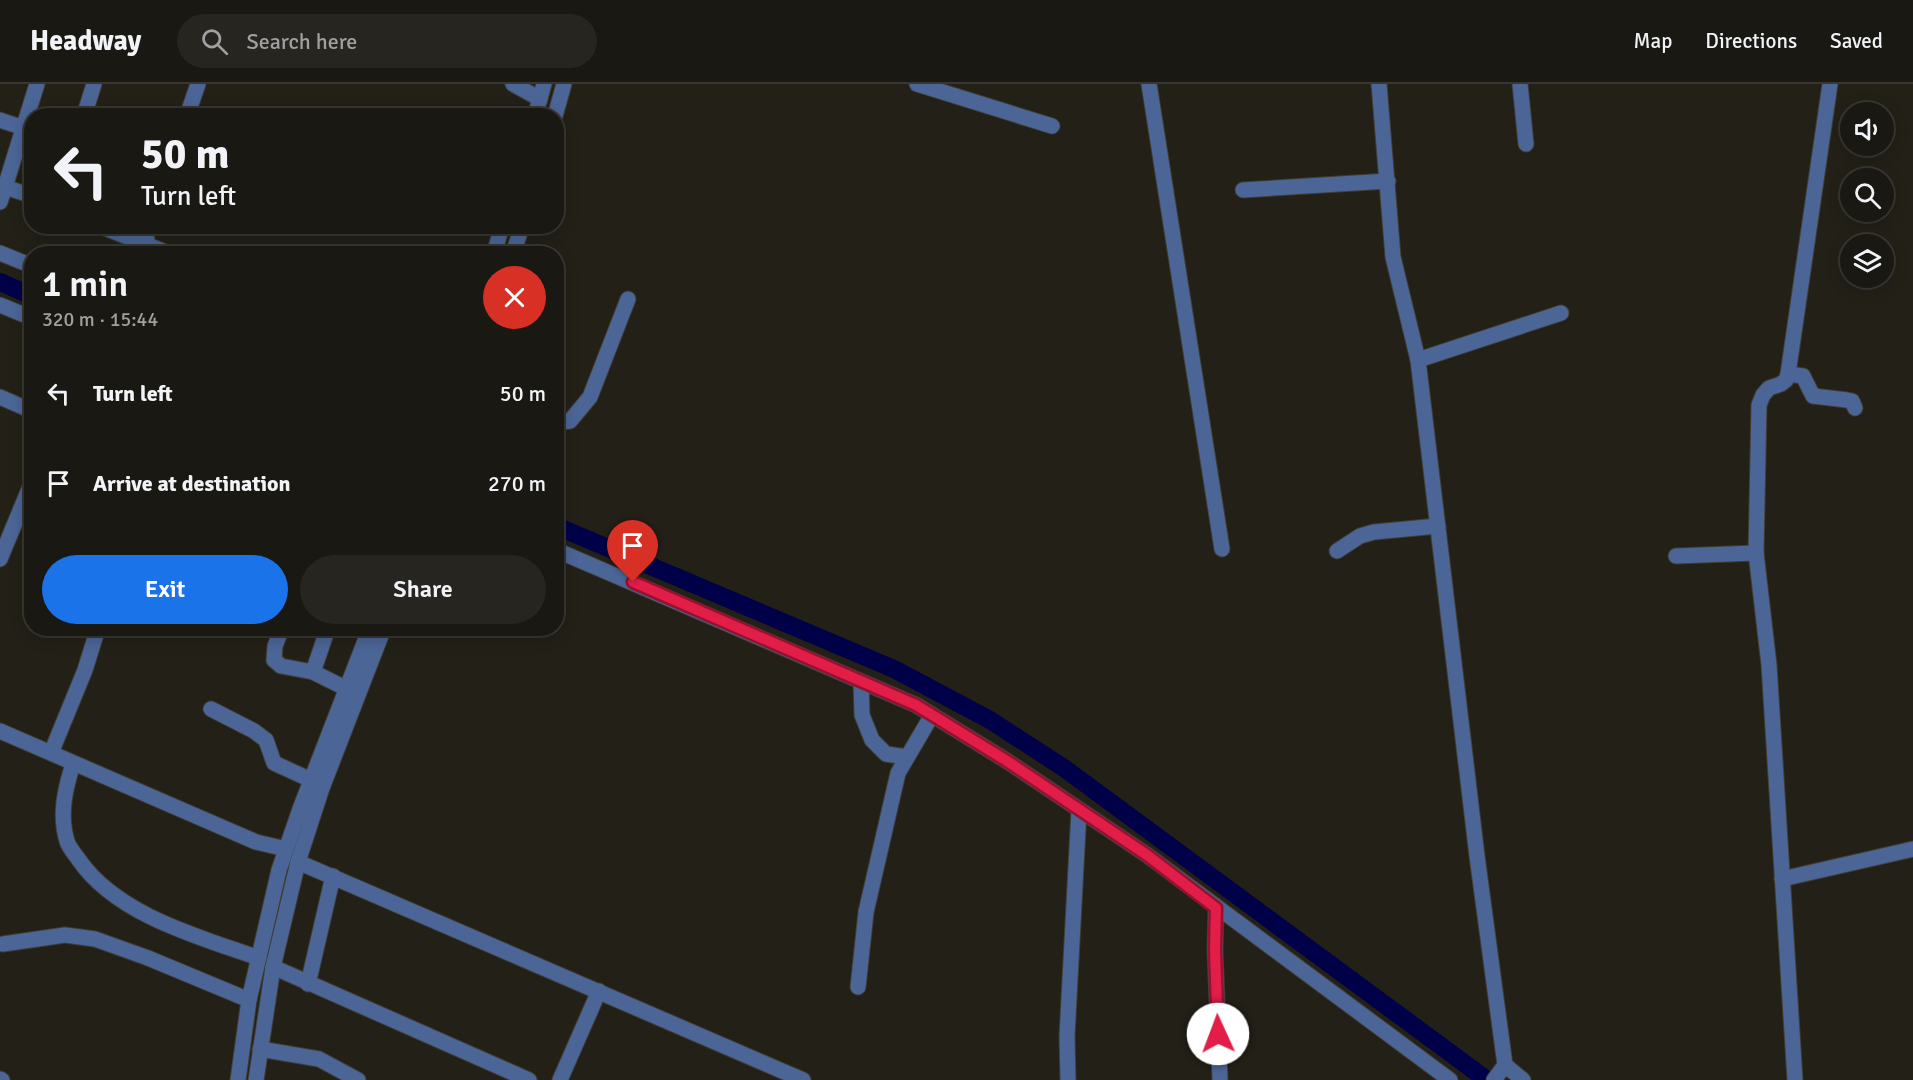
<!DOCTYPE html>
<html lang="en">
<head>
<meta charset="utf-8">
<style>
	body { margin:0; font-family:Signika,sans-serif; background:#272520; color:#f1f3f6; height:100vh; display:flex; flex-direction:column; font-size:22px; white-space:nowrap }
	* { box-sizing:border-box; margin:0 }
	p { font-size:20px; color:#9fa09f }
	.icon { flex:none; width:33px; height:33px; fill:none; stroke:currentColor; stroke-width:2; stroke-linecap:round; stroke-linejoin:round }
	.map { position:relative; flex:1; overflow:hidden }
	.details { position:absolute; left:24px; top:162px; width:540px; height:390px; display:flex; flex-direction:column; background:#1a1812; border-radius:24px; box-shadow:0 3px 15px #0003,0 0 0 2px #383732 }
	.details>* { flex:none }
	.banner { position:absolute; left:24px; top:24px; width:540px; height:126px; border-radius:24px; box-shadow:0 3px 15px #0003,0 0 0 2px #383732; background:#1a1812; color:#f1f3f6; overflow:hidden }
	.fabs { position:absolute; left:1840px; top:18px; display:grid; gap:12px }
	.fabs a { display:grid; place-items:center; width:54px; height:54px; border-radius:50%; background:#1a1812; box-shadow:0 3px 15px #0003,0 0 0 2px #383732; font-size:30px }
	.pin { position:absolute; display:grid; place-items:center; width:51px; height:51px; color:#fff; margin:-62px -26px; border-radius:50% 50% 50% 0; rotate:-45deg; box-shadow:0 0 6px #0007 }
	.pin .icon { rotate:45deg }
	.me { position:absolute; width:66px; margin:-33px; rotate:358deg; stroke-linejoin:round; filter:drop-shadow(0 0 4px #0008) }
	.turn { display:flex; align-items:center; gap:21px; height:126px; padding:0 18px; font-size:27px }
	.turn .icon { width:78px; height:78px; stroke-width:2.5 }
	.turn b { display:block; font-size:42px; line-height:51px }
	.round { display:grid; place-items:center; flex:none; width:63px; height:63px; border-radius:32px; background:#272520 }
	.headline { display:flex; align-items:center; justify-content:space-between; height:102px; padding:0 18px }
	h1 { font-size:36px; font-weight:600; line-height:45px }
	.action { display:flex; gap:12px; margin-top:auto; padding:12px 18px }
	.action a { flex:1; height:69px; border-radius:36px; background:#1a73e8; color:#fff; font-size:24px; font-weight:600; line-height:69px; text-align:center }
	.action a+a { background:#272520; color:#f1f3f6 }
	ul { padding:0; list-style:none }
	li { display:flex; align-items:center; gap:18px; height:90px; padding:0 18px }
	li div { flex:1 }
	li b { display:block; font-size:22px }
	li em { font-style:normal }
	header { display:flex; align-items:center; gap:36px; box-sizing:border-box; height:84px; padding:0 30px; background:#1a1812; border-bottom:2px solid #383732 }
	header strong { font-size:28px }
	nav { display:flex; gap:33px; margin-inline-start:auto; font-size:21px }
	.search { width:420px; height:54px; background:#272520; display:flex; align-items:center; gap:15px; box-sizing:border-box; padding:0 21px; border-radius:33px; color:#9fa09f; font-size:22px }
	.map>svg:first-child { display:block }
</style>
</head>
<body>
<header>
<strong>Headway</strong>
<div class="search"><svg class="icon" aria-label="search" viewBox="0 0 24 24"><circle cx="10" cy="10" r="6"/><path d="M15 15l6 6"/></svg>Search here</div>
<nav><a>Map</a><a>Directions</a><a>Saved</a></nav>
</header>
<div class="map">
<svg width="1913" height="996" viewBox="0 0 1913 996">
	<rect width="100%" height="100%" fill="#232018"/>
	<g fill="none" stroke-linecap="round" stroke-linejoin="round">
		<g stroke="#000048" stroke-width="18">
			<polyline points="0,198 32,212"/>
			<polyline points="556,442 894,585 990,636 1064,684 1487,996"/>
		</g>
		<g stroke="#403d35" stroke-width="17">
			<g id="minor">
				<polyline points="513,0 540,15"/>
				<polyline points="917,0 1052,42"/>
				<polyline points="1149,0 1222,465"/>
				<polyline points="1379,0 1393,173 1418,276 1477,772 1505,981 1494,996"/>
				<polyline points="1520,0 1526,60"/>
				<polyline points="84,32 94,0"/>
				<polyline points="187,32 198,0"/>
				<polyline points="535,32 544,0"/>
				<polyline points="555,32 564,0"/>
				<polyline points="0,36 24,44"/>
				<polyline points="1243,106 1388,97"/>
				<polyline points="32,112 5,103 37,0"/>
				<polyline points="0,118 5,103"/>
				<polyline points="100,142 148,161"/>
				<polyline points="149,142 146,150 148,161 170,170"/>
				<polyline points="0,169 32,182"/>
				<polyline points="494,170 502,142"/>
				<polyline points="513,170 522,142"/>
				<polyline points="0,221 32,234"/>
				<polyline points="1418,276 1561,229"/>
				<polyline points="1788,290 1803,292 1813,312 1847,316 1852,317 1855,324"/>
				<polyline points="0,313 32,327"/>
				<polyline points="556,339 570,337 590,313 628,215"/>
				<polyline points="556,466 916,621 1007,677 1147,771 1450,996"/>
				<polyline points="1337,467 1360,452 1374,448 1438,442"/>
				<polyline points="1676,472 1756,469"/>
				<polyline points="0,475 32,398"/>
				<polyline points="282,544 275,562 274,576 281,582 313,588 347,605"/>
				<polyline points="313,588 328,544"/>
				<polyline points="861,598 862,631 872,656 886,670 907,673"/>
				<polyline points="211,625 254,647 266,656 274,679 311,696"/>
				<polyline points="0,647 256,758 286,765"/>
				<polyline points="51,669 85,586 98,544"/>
				<path d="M73 680C65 705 59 731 67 757 69 764 75 770 79 776 117 831 199 853 259 874"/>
				<polyline points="298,778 803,996"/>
				<polyline points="1782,795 1913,765"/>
				<polyline points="1216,824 1215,866 1220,996"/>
				<polyline points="3,860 65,851 95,855 148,874 249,916"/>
				<polyline points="273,883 529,996"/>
				<polyline points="308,900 333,792"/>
				<polyline points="858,903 866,828 898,689 932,631"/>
				<polyline points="260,965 319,975 358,996"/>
				<polyline points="1505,981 1523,996"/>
				<polyline points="0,995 2,996"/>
				<polyline points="238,996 249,916 279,786 300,725 370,544"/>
				<polyline points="256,996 273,883 298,778 322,704 384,544"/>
				<polyline points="560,996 599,907"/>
				<polyline points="1068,996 1067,952 1079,726"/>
				<polyline points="1795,996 1769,581 1756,469 1759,321 1763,311 1769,304 1781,300 1786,296 1788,290 1830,0"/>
			</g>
		</g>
		<use href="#minor" stroke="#4b6596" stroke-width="15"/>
	</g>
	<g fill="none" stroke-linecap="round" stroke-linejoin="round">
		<g stroke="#92132f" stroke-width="15">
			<polyline id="route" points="633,498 916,621 1007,677 1147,771 1216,824 1215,866 1218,950"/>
		</g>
		<use href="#route" stroke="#e11d48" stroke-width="10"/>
	</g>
</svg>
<div class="fabs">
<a><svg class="icon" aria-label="sound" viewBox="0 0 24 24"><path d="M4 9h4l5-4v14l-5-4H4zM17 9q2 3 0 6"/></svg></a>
<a><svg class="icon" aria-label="search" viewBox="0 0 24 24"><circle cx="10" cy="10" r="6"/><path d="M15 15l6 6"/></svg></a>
<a><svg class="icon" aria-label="layers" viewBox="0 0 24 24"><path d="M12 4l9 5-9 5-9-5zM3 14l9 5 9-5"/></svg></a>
</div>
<div class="pin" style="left:633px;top:498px;background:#d93025"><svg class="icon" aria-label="arrive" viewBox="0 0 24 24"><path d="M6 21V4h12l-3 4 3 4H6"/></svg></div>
<svg class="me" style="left:1218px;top:950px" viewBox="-20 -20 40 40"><circle r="19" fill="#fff"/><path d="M0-13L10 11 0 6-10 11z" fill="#e11d48"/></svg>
<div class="banner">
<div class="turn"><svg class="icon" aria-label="left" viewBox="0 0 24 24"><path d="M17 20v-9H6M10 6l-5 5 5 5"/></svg><div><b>50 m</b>Turn left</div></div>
</div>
<section class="details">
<div class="headline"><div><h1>1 min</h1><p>320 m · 15:44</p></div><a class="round" style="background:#d93025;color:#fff"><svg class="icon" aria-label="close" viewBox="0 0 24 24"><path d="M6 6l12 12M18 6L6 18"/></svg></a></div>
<ul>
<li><svg class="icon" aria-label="left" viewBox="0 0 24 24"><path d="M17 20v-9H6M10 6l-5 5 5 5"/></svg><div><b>Turn left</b></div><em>50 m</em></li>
<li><svg class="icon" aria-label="arrive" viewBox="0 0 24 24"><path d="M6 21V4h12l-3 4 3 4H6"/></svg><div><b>Arrive at destination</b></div><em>270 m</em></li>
</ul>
<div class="action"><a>Exit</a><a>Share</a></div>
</section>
</div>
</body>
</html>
